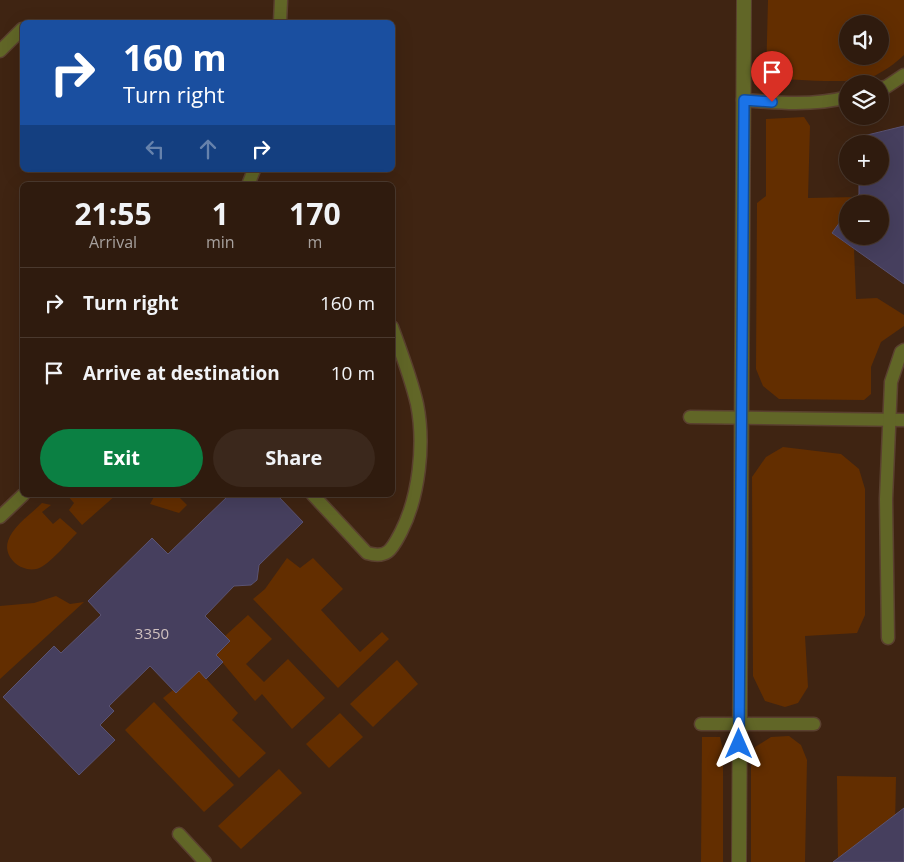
<!DOCTYPE html>
<html lang="en">
<head>
<meta charset="utf-8">
<style>
	body { margin:0; font-family:"Open Sans",sans-serif; background:#3b281c; color:#f1f3f6; height:100vh; display:flex; flex-direction:column; font-size:19px; white-space:nowrap }
	* { box-sizing:border-box; margin:0 }
	p { font-size:16px; color:#a7a19e }
	.icon { flex:none; width:28px; height:28px; fill:none; stroke:currentColor; stroke-width:2; stroke-linecap:round; stroke-linejoin:round }
	.map { position:relative; flex:1; overflow:hidden }
	.drawer { position:absolute; left:20px; top:182px; width:375px; height:315px; display:flex; flex-direction:column; background:#2f1b0e; border-radius:8px; box-shadow:0 5px 20px #0002,0 0 0 1px #4a392e }
	.drawer>* { flex:none }
	.hud { position:absolute; left:20px; top:20px; width:375px; height:152px; border-radius:8px; box-shadow:0 5px 20px #0002,0 0 0 1px #4a392e; background:#1a4fa0; color:#fff; overflow:hidden }
	.fabs { position:absolute; left:839px; top:15px; display:grid; gap:10px }
	.fabs a { display:grid; place-items:center; width:50px; height:50px; border-radius:50%; background:#2f1b0e; box-shadow:0 5px 20px #0002,0 0 0 1px #4a392e; font-size:25px }
	.pin { position:absolute; display:grid; place-items:center; width:42px; height:42px; color:#fff; margin:-51px -21px; border-radius:50% 50% 50% 0; rotate:-45deg; box-shadow:0 0 5px #0007 }
	.pin .icon { rotate:45deg }
	.me { position:absolute; width:55px; margin:-28px; rotate:0deg; stroke-linejoin:round; filter:drop-shadow(0 0 4px #0008) }
	.turn { display:flex; align-items:center; gap:18px; height:105px; padding:0 20px; font-size:22px }
	.turn .icon { width:65px; height:65px; stroke-width:2.5 }
	.turn b { display:block; font-size:35px; line-height:42px }
	.lanes { display:flex; align-items:center; height:48px; padding:0 20px; background:#0003; justify-content:center; gap:25px; direction:ltr }
	.lanes .off { opacity:.35 }
	.eta { display:flex; justify-content:space-evenly; align-items:center; height:85px; text-align:center }
	.eta b { font-size:30px; font-weight:700; line-height:35px }
	.primary-button { display:flex; gap:10px; margin-top:auto; padding:10px 20px }
	.primary-button a { flex:1; height:58px; border-radius:30px; background:#0b8043; color:#fff; font-size:20px; font-weight:700; line-height:58px; text-align:center }
	.primary-button a+a { background:#3b281c; color:#f1f3f6 }
	ul { padding:0; list-style:none }
	li { display:flex; align-items:center; gap:15px; height:70px; padding:0 20px; border-top:1px solid #4a392e }
	li div { flex:1 }
	li b { display:block; font-size:19px }
	li em { font-style:normal }
	.map>svg:first-child { display:block }
</style>
</head>
<body>
<div class="map">
<svg width="904" height="862" viewBox="0 0 904 862">
	<rect width="100%" height="100%" fill="#3f2412"/>
	<g fill="#632e00" fill-rule="evenodd">
		<path d="M768 0H904V55C896 63 883 72 872 77 848 85 793 79 766 78ZM848 24H880V56H848Z"/>
		<polygon points="804,117 810,126 808,198 857,197 852,204 848,204 847,211 832,233 854,249 856,299 877,298 904,315 904,326 881,342 871,367 871,394 864,400 779,399 763,386 756,369 757,203 766,196 766,119"/>
		<polygon points="783,447 841,454 859,469 865,489 865,615 857,633 805,636 808,687 798,703 785,707 765,701 753,676 752,477 766,457"/>
		<polygon points="67,495 116,495 82,525 69,510 74,503"/>
		<polygon points="155,495 177,495 187,505 179,513 150,504"/>
		<path d="M42 503 51 505 42 512 53 524 60 518 77 533C67 543 54 559 43 566 27 577 2 560 8 541 13 526 31 514 42 503Z"/>
		<polygon points="287,558 300,568 313,558 343,589 321,610 360,652 382,632 389,639 338,688 253,599 265,589"/>
		<polygon points="56,596 70,604 84,602 0,679 0,606 34,603"/>
		<polygon points="248,615 272,639 246,664 264,682 288,659 325,698 292,729 262,694 255,701 216,655 230,642 225,636"/>
		<polygon points="397,660 418,684 373,727 350,704"/>
		<polygon points="199,671 238,713 232,720 266,753 239,778 163,698 173,690 176,693"/>
		<polygon points="154,702 234,785 204,812 125,730"/>
		<polygon points="340,713 363,737 329,768 306,744"/>
		<polygon points="789,736 801,745 807,760 805,862 751,862 751,766 755,747 771,737"/>
		<polygon points="702,737 720,737 723,750 723,862 701,862"/>
		<polygon points="279,769 302,793 241,849 218,826"/>
		<polygon points="837,776 896,777 895,826 838,862"/>
	</g>
	<g fill="#463f5e" stroke="#5a5373">
		<polygon points="904,126 904,284 832,233 848,211 848,236 880,236 880,204 852,204 859,194 859,176 880,176 880,144 859,144 859,137"/>
		<polygon points="229,495 277,495 303,522 259,565 257,580 251,585 234,586 205,616 230,641 216,655 223,662 206,679 199,671 176,693 150,666 109,706 114,711 100,725 115,740 79,775 3,697 54,646 61,653 101,615 88,601 152,538 168,554"/>
		<polygon points="904,808 904,862 833,862"/>
	</g>
	<g fill="none" stroke-linecap="round" stroke-linejoin="round">
		<g stroke="#5a402f" stroke-width="15">
			<g id="service">
				<polyline points="280,22 281,0"/>
				<polyline points="0,51 22,29"/>
				<polyline points="880,88 886,87 904,75"/>
				<path d="M743 100C778 103 814 106 848 97"/>
				<polyline points="248,185 254,170"/>
				<polyline points="690,417 904,420"/>
				<path d="M313 495 367 553C388 559 392 549 401 532 419 497 425 444 417 404 411 378 401 352 392 327"/>
				<polyline points="0,517 23,495"/>
				<polyline points="888,638 886,499 891,382 901,352 904,350"/>
				<polyline points="701,724 814,724"/>
				<polyline points="179,834 205,862"/>
			</g>
		</g>
		<g stroke="#5a402f" stroke-width="16">
			<polyline id="minor" points="739,862 744,0"/>
		</g>
		<use href="#service" stroke="#616627" stroke-width="12"/>
		<use href="#minor" stroke="#616627" stroke-width="14"/>
	</g>
	<g fill="none" stroke-linecap="round" stroke-linejoin="round">
		<g stroke="#114b97" stroke-width="12">
			<polyline id="route" points="739,744 744,100 772,102"/>
		</g>
		<use href="#route" stroke="#1a73e8" stroke-width="9"/>
	</g>
	<g text-anchor="middle" dominant-baseline="central" stroke-width="4" stroke-linejoin="round" paint-order="stroke">
		<g font-size="15" fill="#cfc0bf">
			<text x="152" y="633">3350</text>
		</g>
	</g>
</svg>
<div class="fabs">
<a><svg class="icon" aria-label="sound" viewBox="0 0 24 24"><path d="M4 9h4l5-4v14l-5-4H4zM17 9q2 3 0 6"/></svg></a>
<a><svg class="icon" aria-label="layers" viewBox="0 0 24 24"><path d="M12 4l9 5-9 5-9-5zM3 14l9 5 9-5"/></svg></a>
<a>+</a>
<a>−</a>
</div>
<div class="pin" style="left:772px;top:102px;background:#d93025"><svg class="icon" aria-label="arrive" viewBox="0 0 24 24"><path d="M6 21V4h12l-3 4 3 4H6"/></svg></div>
<svg class="me" style="left:739px;top:744px" viewBox="-20 -20 40 40"><path d="M0-17L14 15 0 8-14 15z" fill="#1a73e8" stroke="#fff" stroke-width="4"/></svg>
<div class="hud">
<div class="turn"><svg class="icon" aria-label="right" viewBox="0 0 24 24"><path d="M7 20v-9h11M14 6l5 5-5 5"/></svg><div><b>160 m</b>Turn right</div></div>
<div class="lanes"><svg class="icon off" aria-label="left" viewBox="0 0 24 24"><path d="M17 20v-9H6M10 6l-5 5 5 5"/></svg><svg class="icon off" aria-label="ahead" viewBox="0 0 24 24"><path d="M12 20V5M6 11l6-6 6 6"/></svg><svg class="icon" aria-label="right" viewBox="0 0 24 24"><path d="M7 20v-9h11M14 6l5 5-5 5"/></svg></div>
</div>
<section class="drawer">
<div class="eta">
<div><b>21:55</b><p>Arrival</p></div>
<div><b>1</b><p>min</p></div>
<div><b>170</b><p>m</p></div>
</div>
<ul>
<li><svg class="icon" aria-label="right" viewBox="0 0 24 24"><path d="M7 20v-9h11M14 6l5 5-5 5"/></svg><div><b>Turn right</b></div><em>160 m</em></li>
<li><svg class="icon" aria-label="arrive" viewBox="0 0 24 24"><path d="M6 21V4h12l-3 4 3 4H6"/></svg><div><b>Arrive at destination</b></div><em>10 m</em></li>
</ul>
<div class="primary-button"><a>Exit</a><a>Share</a></div>
</section>
</div>
</body>
</html>
